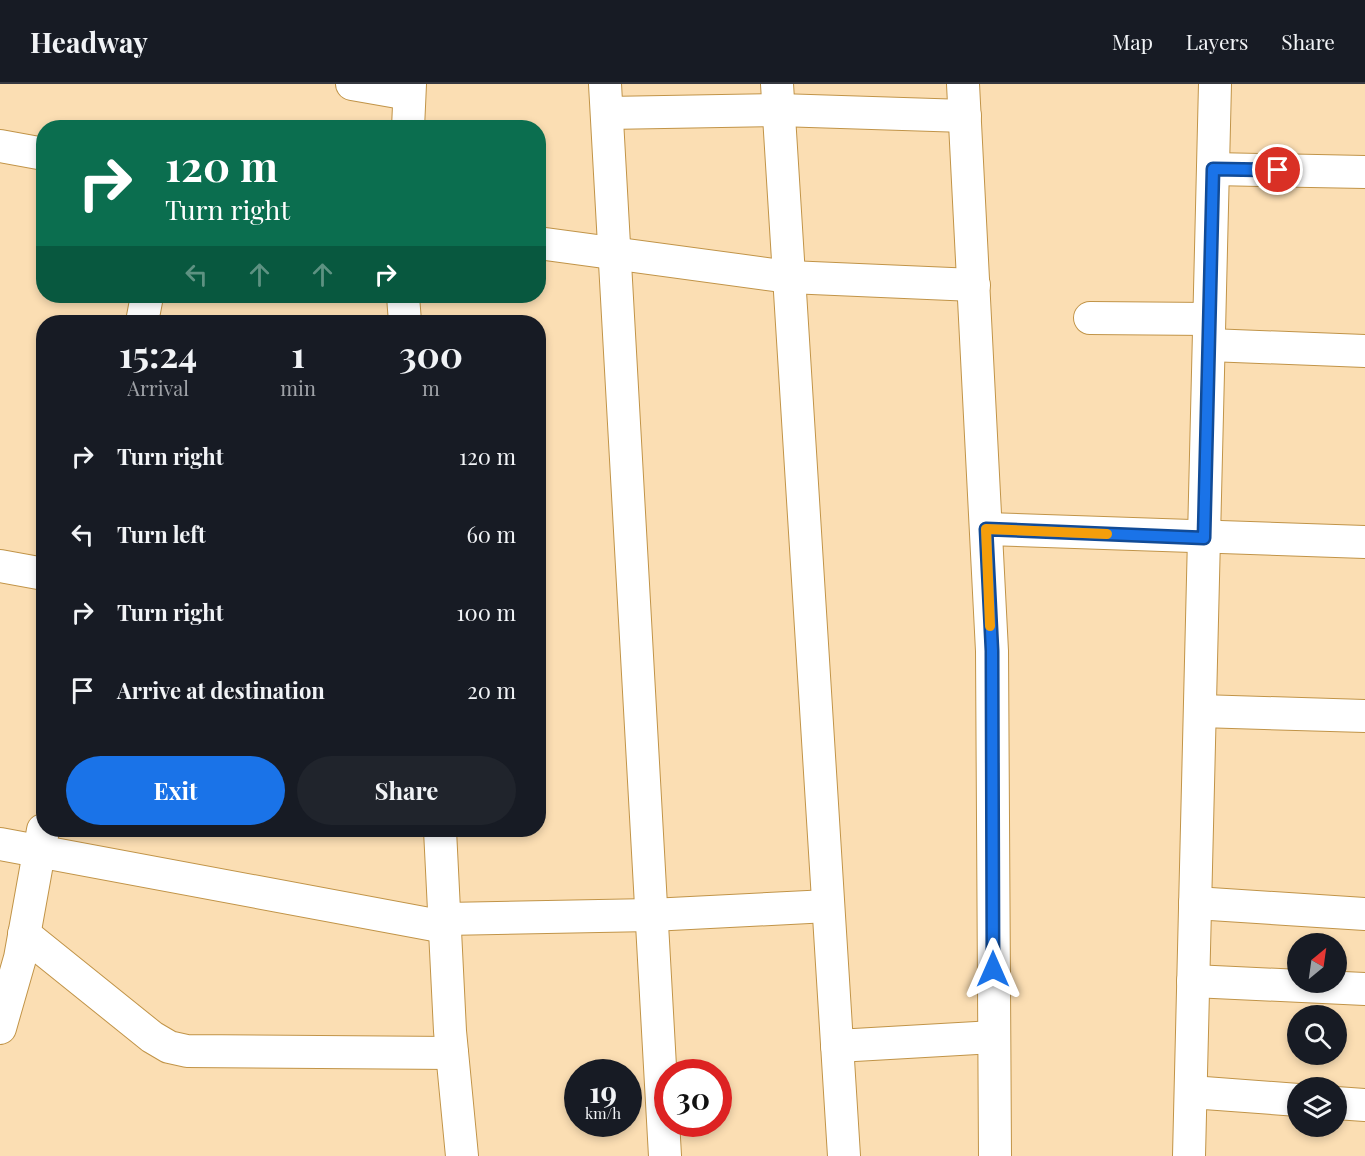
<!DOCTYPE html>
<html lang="en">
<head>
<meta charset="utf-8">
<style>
	body { margin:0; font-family:"Playfair Display",serif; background:#20242c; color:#f1f3f6; height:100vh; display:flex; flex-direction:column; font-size:22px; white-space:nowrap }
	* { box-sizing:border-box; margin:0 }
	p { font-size:20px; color:#9ea1a6 }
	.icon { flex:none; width:33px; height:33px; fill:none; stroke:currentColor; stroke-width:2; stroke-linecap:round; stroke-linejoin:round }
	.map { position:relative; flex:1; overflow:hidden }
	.panel { position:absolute; left:36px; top:231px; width:510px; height:522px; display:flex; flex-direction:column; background:#171b24; border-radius:24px; box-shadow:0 3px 9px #0003 }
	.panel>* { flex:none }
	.banner { position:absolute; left:36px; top:36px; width:510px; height:183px; border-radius:24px; box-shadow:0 3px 9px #0003; background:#0b6e4f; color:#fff; overflow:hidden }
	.needle { width:39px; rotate:29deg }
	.controls { position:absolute; left:1287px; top:849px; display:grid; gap:12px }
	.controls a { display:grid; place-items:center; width:60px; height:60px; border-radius:50%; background:#171b24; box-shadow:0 3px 9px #0003; font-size:30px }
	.speed { position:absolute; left:564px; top:975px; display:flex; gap:12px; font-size:30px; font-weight:700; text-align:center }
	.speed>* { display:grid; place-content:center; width:78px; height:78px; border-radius:50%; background:#171b24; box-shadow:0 3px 9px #0003; line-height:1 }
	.speed small { font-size:15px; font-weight:400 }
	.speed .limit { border:9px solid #d22; background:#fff; color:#111 }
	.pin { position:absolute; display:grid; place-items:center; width:51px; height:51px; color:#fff; margin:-26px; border:3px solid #fff; border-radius:50%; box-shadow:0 2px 6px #0007 }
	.me { position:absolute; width:66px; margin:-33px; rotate:0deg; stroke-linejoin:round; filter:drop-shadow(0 0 4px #0008) }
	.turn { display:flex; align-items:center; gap:21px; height:126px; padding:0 30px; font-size:27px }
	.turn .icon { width:78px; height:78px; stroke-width:2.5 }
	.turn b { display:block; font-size:42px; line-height:51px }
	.lanes { display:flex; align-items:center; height:57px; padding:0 30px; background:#0003; justify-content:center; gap:30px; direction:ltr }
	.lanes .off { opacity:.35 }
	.eta { display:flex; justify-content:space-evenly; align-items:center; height:102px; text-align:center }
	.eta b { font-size:36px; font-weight:700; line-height:42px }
	.primary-button { display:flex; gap:12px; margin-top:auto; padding:12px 30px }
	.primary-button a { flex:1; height:69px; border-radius:36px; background:#1a73e8; color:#fff; font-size:24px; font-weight:700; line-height:69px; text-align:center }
	.primary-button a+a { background:#20242c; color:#f1f3f6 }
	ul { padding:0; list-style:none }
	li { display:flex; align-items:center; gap:18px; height:78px; padding:0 30px }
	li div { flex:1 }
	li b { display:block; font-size:22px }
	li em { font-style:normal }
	header { display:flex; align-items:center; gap:36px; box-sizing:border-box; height:84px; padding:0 30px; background:#171b24; border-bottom:2px solid #363941 }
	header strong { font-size:28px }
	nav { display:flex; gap:33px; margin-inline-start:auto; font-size:21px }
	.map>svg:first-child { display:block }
</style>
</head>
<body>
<header>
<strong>Headway</strong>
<nav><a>Map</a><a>Layers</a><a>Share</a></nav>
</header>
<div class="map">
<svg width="1365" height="1072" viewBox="0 0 1365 1072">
	<rect width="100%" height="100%" fill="#fbdeb3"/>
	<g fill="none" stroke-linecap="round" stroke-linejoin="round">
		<g stroke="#c19448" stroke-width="34">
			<g id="minor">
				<polyline points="352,0 409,10"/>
				<polyline points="605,0 665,1072"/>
				<polyline points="777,0 844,1072"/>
				<polyline points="963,0 992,567 995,1072"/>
				<polyline points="607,29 779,26 965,32"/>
				<polyline points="408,44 410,0"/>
				<polyline points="0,62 44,70"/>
				<polyline points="1213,85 1365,88"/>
				<polyline points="538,159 789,193 974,201"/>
				<polyline points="403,212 405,238"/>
				<polyline points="1090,234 1209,235"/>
				<polyline points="142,238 147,212"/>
				<polyline points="1209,261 1365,267"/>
				<polyline points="986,445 1365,458"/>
				<polyline points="0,482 44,490"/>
				<polyline points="1200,627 1365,632"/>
				<polyline points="440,746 450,947 462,1072"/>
				<polyline points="0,760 445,843"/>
				<polyline points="1195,819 1365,830"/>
				<polyline points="445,835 651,831 828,822"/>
				<polyline points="24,850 152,953 169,963 187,967 452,969"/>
				<polyline points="1193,897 1365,905"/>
				<polyline points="0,944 20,874 43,746"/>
				<polyline points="837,962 994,953"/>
				<polyline points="1191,1008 1298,1016"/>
				<polyline points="1336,1019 1365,1021"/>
				<polyline points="1189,1072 1215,0"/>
			</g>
		</g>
		<use href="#minor" stroke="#fff" stroke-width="32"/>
	</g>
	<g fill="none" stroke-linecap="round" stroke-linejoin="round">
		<g stroke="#114b97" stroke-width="15">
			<polyline id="route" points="993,885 992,567 986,445 1204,454 1213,85 1278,86"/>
		</g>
		<use href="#route" stroke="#1a73e8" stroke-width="10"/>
		<polyline stroke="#f59e0b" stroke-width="10" points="990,542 986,445 1107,450"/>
	</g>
</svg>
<div class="controls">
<a><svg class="needle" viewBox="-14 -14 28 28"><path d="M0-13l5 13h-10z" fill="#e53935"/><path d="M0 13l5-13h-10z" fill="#9ea1a6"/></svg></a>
<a><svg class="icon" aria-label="search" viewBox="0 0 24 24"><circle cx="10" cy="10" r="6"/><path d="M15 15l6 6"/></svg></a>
<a><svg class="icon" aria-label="layers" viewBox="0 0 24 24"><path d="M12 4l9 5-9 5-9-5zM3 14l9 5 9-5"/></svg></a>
</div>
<div class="speed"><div>19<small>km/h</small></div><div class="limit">30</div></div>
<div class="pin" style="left:1278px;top:86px;background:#d93025"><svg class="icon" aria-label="arrive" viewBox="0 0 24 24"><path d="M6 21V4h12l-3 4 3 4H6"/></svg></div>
<svg class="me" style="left:993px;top:885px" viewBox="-20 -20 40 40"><path d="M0-17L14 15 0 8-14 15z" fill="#1a73e8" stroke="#fff" stroke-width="4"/></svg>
<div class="banner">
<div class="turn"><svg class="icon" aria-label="right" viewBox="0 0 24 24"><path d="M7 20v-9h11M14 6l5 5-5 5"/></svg><div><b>120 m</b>Turn right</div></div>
<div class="lanes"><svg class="icon off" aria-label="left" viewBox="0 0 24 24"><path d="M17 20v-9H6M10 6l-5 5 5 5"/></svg><svg class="icon off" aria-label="ahead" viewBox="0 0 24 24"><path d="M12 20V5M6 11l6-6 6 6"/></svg><svg class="icon off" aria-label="ahead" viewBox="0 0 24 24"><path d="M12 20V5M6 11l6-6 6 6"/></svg><svg class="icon" aria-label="right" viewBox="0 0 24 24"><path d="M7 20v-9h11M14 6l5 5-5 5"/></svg></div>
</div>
<section class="panel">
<div class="eta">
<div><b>15:24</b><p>Arrival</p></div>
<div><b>1</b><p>min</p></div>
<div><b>300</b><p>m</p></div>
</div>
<ul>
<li><svg class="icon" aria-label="right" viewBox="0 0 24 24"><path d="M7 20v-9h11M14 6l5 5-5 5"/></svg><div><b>Turn right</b></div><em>120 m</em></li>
<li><svg class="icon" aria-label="left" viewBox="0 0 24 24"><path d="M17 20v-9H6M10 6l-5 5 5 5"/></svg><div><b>Turn left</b></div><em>60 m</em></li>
<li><svg class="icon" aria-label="right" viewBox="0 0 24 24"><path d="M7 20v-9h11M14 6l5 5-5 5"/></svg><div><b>Turn right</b></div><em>100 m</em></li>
<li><svg class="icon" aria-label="arrive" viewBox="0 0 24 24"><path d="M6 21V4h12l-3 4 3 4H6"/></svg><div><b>Arrive at destination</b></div><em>20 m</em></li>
</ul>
<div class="primary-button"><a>Exit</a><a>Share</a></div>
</section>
</div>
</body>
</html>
